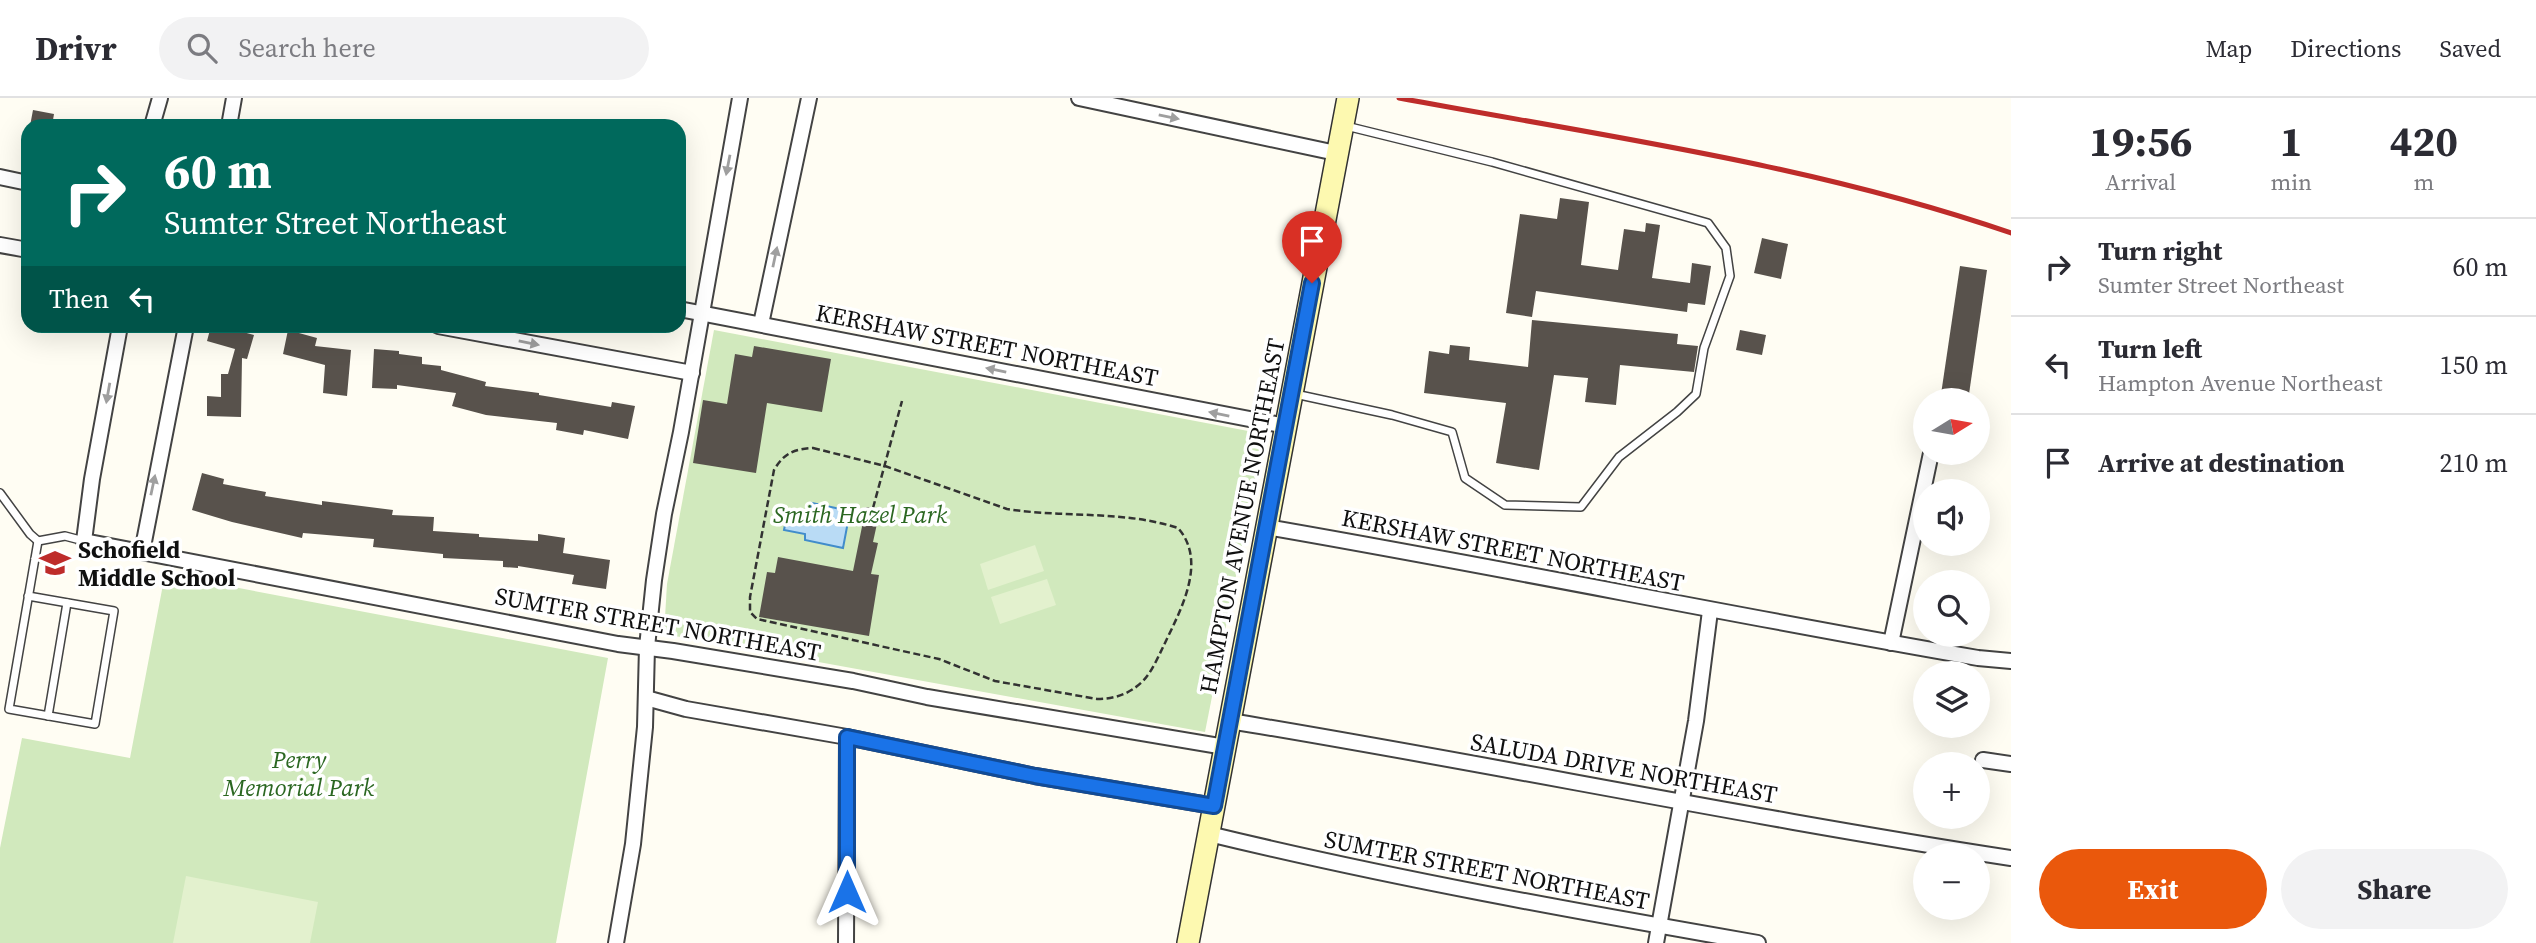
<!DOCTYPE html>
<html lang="en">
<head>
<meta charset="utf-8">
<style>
	body { margin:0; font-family:"Source Serif 4",serif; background:#f2f2f3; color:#2b2b33; height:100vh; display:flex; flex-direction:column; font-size:26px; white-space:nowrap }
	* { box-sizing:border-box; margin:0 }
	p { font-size:23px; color:#7c7c81 }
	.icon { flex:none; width:38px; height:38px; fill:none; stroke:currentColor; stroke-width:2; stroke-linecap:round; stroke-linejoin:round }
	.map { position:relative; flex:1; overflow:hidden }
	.panel { display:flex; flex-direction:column; background:#fff; width:525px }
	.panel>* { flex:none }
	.hud { position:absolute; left:21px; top:21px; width:665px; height:214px; border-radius:21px; box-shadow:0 7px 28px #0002; background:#00695c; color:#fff; overflow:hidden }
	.needle { width:46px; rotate:79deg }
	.tools { position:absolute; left:1913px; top:290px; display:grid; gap:14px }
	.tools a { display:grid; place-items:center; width:77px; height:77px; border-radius:50%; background:#fff; box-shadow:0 7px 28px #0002; font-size:35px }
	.pin { position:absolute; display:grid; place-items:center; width:60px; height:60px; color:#fff; margin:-72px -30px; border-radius:50% 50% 50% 0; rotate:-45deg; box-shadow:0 0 7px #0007 }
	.pin .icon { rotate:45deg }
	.me { position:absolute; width:77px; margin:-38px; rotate:0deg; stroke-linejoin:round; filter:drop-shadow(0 0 5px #0008) }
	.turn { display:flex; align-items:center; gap:24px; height:147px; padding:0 28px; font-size:32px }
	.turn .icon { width:91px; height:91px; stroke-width:2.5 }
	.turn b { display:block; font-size:49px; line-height:60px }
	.then { display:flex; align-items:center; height:66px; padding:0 28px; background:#0003; gap:14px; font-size:26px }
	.eta { display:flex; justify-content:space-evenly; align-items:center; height:119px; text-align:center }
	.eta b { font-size:42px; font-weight:700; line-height:49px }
	.cta { display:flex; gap:14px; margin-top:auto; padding:14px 28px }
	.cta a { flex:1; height:80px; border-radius:42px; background:#ea580c; color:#fff; font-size:28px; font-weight:700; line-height:80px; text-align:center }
	.cta a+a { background:#f2f2f3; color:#2b2b33 }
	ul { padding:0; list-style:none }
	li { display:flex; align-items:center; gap:21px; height:98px; padding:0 28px; border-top:2px solid #e1e1e2 }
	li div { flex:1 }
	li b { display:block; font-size:26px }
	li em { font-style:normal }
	header { display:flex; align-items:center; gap:42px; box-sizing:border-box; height:98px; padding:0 35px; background:#fff; border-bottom:2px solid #e1e1e2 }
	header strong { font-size:33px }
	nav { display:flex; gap:38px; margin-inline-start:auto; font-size:24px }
	.search { width:490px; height:63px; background:#f2f2f3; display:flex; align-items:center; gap:18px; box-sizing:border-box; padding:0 24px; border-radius:38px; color:#7c7c81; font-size:26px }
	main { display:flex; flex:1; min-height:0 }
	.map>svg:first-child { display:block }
</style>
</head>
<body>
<header>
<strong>Drivr</strong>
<div class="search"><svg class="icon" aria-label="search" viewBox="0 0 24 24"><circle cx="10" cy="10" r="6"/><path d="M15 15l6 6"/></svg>Search here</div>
<nav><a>Map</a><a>Directions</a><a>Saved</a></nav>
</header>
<main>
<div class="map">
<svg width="2011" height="845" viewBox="0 0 2011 845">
	<rect width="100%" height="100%" fill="#fffdf3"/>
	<g fill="#d1e9bd">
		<polygon points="714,232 1264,336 1205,634 664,536 667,486"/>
		<polygon points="165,476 608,560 556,845 0,845 0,750 22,640 130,660"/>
	</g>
	<g fill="#e3f1ce">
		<polygon points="1035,447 1044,473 988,492 980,466"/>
		<polygon points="1047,481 1056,507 1000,526 991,499"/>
		<polygon points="186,778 318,804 310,845 173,845"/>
	</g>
	<polygon fill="#b9dbf5" stroke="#418ccb" stroke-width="2" points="812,405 850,413 843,450 805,442 805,436 784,432 788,412 810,416"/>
	<g fill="#58524c">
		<polygon points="33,12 54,16 52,28 30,28"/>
		<polygon points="1560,100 1589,104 1581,167 1618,172 1624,131 1645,134 1646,125 1660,127 1652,180 1690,185 1692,165 1711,168 1705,207 1688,205 1687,214 1536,193 1532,219 1506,215 1520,116 1557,121"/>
		<polygon points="1762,140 1788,146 1781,181 1754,175"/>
		<polygon points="1960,168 1987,172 1968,303 1940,303"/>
		<polygon points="1532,222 1678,236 1677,246 1698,248 1694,274 1620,267 1616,307 1585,304 1588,280 1554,277 1539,372 1496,365 1506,305 1424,295 1429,253 1449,256 1450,247 1470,249 1469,262 1528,269"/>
		<polygon points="211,228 233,228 232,231 254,237 247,261 242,260 241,319 207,318 207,298 221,299 221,276 228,276 235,251 207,243"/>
		<polygon points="288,232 317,240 315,248 351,252 347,298 323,295 325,267 283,256"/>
		<polygon points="1740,232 1766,237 1762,257 1736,252"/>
		<polygon points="754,248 831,261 822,314 767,305 756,375 693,365 703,302 727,306 735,256 752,259"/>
		<polygon points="374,251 399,253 399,256 422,259 422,266 441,268 441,272 486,284 485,288 539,295 539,297 611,309 612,304 635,308 628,341 584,332 583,337 556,332 557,325 486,317 452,308 456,295 397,287 397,291 372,290"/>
		<polygon points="202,375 224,381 223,386 266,394 265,398 322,407 322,403 393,412 392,417 434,419 433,433 479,436 479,439 538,443 538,436 565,440 563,455 610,462 606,491 572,486 574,477 518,468 518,470 503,469 503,463 443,460 443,456 373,449 374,441 303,435 302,440 232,424 192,412"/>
		<polygon points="866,409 880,412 873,444 878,445 871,476 879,477 869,538 759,519 767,474 775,475 778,459 853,473"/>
	</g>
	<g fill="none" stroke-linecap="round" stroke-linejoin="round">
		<g stroke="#434343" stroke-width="10">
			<g id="lane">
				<polyline points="1295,296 1392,317 1452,334 1465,380 1505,407 1581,409 1619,359 1677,314 1696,296 1704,250 1730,178 1726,150 1708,125 1492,64 1346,28"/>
				<polyline points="0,395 30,436 38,443"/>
				<polyline points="38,443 65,438 84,443"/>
				<polyline points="28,498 114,513 95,626 9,611 38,443"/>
				<polyline points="48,618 67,505"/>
			</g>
		</g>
		<g stroke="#434343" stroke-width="18">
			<g id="street">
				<polyline points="1079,0 1336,55"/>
				<polyline points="152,28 160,0"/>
				<polyline points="229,28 234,0"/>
				<polyline points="0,79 28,85"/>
				<polyline points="0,147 28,152"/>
				<polyline points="679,211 1286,328"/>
				<polyline points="761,226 809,0"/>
				<polyline points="120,228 92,381 84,443 618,546 673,553 853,583 927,599 1225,649"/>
				<polyline points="438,228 692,275"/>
				<path d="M1266 429C1504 470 1740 519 1978 560L2011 563"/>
				<polyline points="142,454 186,228"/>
				<polyline points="1891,545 1931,355"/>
				<polyline points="646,600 686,611 847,639 1035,678 1214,708"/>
				<path d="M1230 623C1491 666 1750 720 2011 760"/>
				<polyline points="1983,662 2011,666"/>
				<path d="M1209 736C1390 780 1574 813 1758 845"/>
				<polyline points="616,845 633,746 645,629 647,549 654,482 664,416 681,334 740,0"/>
				<polyline points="846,845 847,639"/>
				<polyline points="1656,845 1696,623 1710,513"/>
			</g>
		</g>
		<g stroke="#323232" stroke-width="24">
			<polyline id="secondary" points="1188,845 1348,0"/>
		</g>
		<g stroke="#323232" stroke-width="2.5" stroke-dasharray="7 3.5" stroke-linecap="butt">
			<path d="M813 350 885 368 1007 411C1064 420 1123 412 1178 430 1208 464 1180 513 1164 547 1158 559 1152 574 1142 584 1129 596 1115 601 1097 601L995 583 939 561 757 521 750 514V499L774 372C784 355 794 351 813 350Z"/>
			<polyline points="873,410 902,303"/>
		</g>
		<use href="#lane" stroke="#fff" stroke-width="7"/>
		<use href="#street" stroke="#fff" stroke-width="14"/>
		<use href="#secondary" stroke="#fdf9b0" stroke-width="21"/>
		<path stroke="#be2c2a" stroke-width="5" d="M1399 0C1604 38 1814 67 2011 135"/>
	</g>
	<defs><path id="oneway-solid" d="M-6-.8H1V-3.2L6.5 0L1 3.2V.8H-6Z" transform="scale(1.75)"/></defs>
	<g fill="#9f9f9f">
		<use href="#oneway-solid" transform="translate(1169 19) rotate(12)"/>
		<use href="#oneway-solid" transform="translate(728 67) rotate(101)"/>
		<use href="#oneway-solid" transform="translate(775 159) rotate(-78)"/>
		<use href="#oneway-solid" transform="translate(529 245) rotate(11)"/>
		<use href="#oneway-solid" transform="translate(996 272) rotate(-168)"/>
		<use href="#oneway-solid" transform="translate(108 295) rotate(100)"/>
		<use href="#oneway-solid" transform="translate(1219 316) rotate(-169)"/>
		<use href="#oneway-solid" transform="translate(153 387) rotate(-78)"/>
	</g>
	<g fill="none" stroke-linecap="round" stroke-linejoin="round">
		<g stroke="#114b97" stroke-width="18">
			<polyline id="route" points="847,794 847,639 1035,678 1214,708 1312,185"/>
		</g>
		<use href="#route" stroke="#1a73e8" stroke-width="12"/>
	</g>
	<defs>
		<g id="school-bare" transform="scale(2.415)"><path d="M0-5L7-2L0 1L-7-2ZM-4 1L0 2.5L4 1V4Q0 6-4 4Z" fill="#be2c2a" stroke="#fff" stroke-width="2.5" paint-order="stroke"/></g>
	</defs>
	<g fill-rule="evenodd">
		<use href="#school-bare" x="55" y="465"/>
	</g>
	<g text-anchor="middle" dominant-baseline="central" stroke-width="7" stroke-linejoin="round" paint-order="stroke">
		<g font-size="24" fill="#101010" stroke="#fff">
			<text transform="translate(987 247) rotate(11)">KERSHAW STREET NORTHEAST</text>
			<text transform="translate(1242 418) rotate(-79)">HAMPTON AVENUE NORTHEAST</text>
			<text transform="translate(1513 452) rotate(11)">KERSHAW STREET NORTHEAST</text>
			<text transform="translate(658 526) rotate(10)">SUMTER STREET NORTHEAST</text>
			<text transform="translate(1624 670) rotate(10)">SALUDA DRIVE NORTHEAST</text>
			<text transform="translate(1487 772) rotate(11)">SUMTER STREET NORTHEAST</text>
		</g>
		<g font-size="24" font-style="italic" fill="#2b6721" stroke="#fff">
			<text x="860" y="416">Smith Hazel Park</text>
			<text x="299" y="661">Perry<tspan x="299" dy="28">Memorial Park</tspan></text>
		</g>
		<g font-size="24" font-weight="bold" fill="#101010" stroke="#fff" text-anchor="start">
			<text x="78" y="451">Schofield<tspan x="78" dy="28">Middle School</tspan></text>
		</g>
	</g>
</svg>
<div class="tools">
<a><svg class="needle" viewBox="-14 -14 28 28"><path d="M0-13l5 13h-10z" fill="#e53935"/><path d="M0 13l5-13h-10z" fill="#7c7c81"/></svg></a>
<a><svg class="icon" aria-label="sound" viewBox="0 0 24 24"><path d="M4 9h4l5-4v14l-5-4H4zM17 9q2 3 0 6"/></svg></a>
<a><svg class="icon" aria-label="search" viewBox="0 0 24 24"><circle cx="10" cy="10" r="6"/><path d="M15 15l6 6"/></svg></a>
<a><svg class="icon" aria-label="layers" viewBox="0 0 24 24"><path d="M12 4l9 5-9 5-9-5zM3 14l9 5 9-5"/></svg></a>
<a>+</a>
<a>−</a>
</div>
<div class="pin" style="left:1312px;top:185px;background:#d93025"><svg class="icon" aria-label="arrive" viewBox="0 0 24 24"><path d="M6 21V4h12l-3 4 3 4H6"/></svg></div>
<svg class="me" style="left:847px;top:794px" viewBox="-20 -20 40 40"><path d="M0-17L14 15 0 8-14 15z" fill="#1a73e8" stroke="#fff" stroke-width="4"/></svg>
<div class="hud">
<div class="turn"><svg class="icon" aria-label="right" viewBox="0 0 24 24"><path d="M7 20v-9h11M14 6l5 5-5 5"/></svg><div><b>60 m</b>Sumter Street Northeast</div></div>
<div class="then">Then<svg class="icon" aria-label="left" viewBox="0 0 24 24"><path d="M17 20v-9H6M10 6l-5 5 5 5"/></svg></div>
</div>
</div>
<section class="panel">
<div class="eta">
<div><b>19:56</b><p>Arrival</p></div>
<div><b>1</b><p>min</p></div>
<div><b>420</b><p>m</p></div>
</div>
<ul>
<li><svg class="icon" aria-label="right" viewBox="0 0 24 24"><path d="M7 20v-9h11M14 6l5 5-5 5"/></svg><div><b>Turn right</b><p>Sumter Street Northeast</p></div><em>60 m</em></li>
<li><svg class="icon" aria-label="left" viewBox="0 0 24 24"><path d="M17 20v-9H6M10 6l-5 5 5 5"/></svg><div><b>Turn left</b><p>Hampton Avenue Northeast</p></div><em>150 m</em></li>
<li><svg class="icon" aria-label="arrive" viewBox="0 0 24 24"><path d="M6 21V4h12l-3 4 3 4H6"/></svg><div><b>Arrive at destination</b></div><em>210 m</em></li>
</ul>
<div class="cta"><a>Exit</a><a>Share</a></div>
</section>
</main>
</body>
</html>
